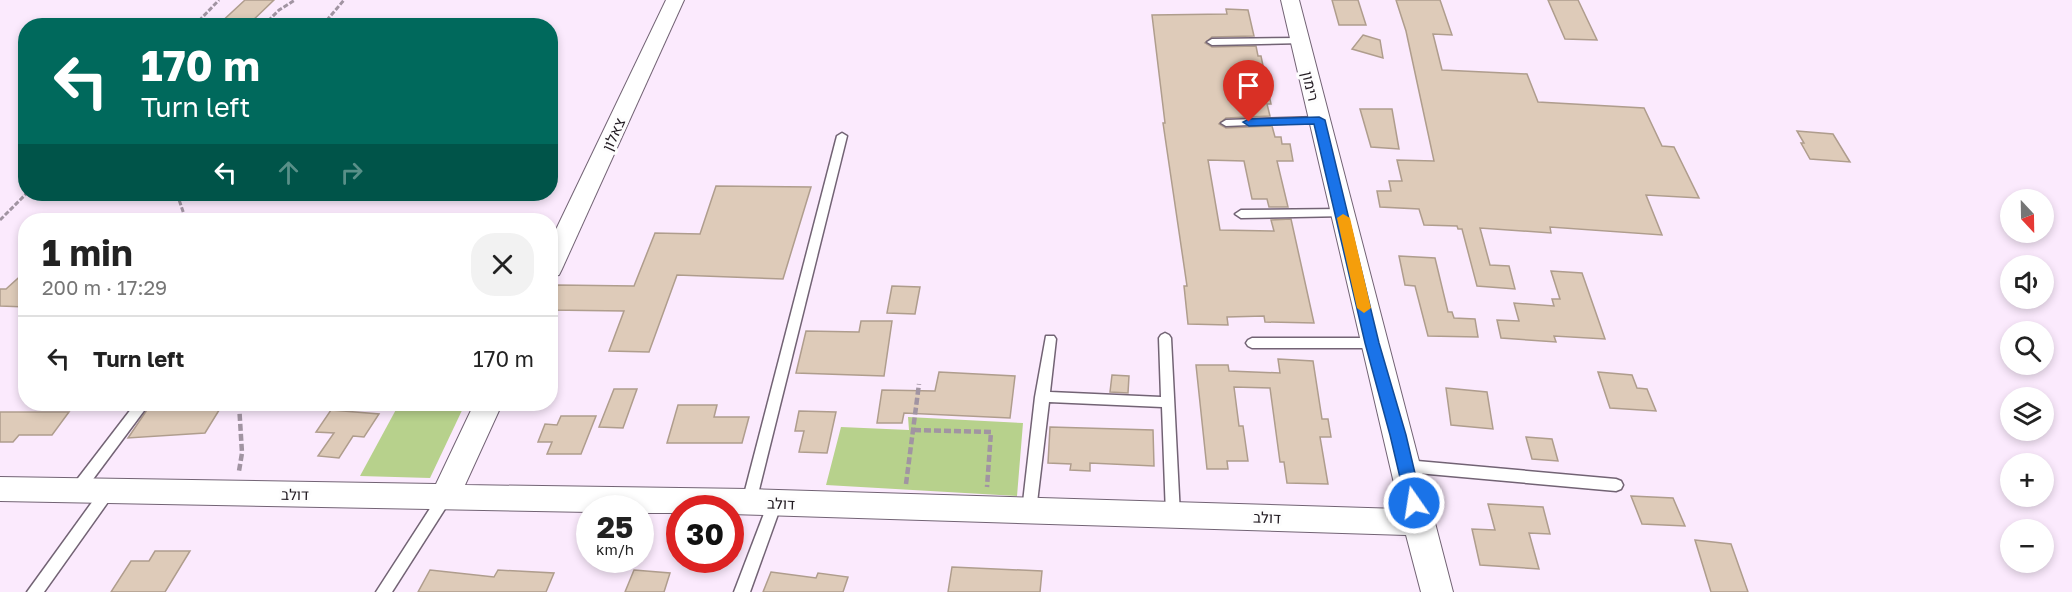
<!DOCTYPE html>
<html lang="en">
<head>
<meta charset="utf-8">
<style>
	body { margin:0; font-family:"Golos Text",Heebo,sans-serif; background:#f2f2f2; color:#222; height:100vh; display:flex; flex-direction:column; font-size:22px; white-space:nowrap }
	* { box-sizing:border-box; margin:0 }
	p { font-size:20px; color:#767676 }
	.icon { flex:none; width:33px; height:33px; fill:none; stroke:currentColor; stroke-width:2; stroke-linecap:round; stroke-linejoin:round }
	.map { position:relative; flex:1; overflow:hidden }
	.sheet { position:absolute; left:18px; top:213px; width:540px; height:198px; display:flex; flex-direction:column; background:#fff; border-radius:24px; box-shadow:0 3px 9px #0003 }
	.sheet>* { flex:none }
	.banner { position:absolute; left:18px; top:18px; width:540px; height:183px; border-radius:24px; box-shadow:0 3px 9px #0003; background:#00695c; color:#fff; overflow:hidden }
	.needle { width:39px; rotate:158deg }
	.controls { position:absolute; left:2000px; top:189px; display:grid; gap:12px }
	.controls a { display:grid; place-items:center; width:54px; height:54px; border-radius:50%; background:#fff; box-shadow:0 3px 9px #0003; font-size:30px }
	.speed { position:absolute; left:576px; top:495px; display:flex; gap:12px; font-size:30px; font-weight:700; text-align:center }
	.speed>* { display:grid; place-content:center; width:78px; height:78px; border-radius:50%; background:#fff; box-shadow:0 3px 9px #0003; line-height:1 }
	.speed small { font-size:15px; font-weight:400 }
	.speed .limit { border:9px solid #d22; background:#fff; color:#111 }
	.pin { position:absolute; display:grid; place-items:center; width:51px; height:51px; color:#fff; margin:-62px -26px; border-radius:50% 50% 50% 0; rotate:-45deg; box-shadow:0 0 6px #0007 }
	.pin .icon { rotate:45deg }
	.me { position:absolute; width:66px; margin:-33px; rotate:347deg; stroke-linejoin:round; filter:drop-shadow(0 0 4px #0008) }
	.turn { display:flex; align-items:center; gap:21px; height:126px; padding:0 24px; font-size:27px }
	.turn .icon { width:78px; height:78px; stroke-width:2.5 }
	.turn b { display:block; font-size:42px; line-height:51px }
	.lanes { display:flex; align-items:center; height:57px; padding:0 24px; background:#0003; justify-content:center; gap:30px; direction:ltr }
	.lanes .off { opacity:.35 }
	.round { display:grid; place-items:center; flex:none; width:63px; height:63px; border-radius:24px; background:#f2f2f2 }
	.headline { display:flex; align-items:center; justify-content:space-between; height:102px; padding:0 24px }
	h1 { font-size:36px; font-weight:700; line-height:45px }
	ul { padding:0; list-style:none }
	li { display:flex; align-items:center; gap:18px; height:84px; padding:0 24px; border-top:2px solid #e0e0e0 }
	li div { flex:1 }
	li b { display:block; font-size:22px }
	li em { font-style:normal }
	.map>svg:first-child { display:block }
</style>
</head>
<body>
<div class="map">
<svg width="2072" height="592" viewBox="0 0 2072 592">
	<rect width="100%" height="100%" fill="#fbeafd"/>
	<g fill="#b7d18c">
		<polygon points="399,404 465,404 430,478 360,476"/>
		<polygon points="908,417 1023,423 1017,496 826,485 841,427 909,430"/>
	</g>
	<g fill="#decbb9" stroke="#af9d8d" stroke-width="1.5">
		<polygon points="245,0 274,0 247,26 217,26"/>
		<polygon points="1332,0 1358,0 1366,25 1339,25"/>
		<polygon points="1396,0 1440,0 1452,35 1433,34 1442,70 1527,74 1538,102 1644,108 1662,146 1674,147 1699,198 1646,195 1662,235 1550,227 1551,233 1480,228 1490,265 1509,266 1515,289 1477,286 1462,229 1458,229 1457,226 1424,225 1419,209 1380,207 1377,191 1391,191 1389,181 1402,181 1397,160 1434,161 1406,31"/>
		<polygon points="1548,0 1578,0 1597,40 1565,39"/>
		<polygon points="1226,9 1248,10 1254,36 1212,37 1205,43 1212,47 1256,46 1258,56 1261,56 1271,104 1267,104 1270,116 1226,118 1219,124 1226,128 1272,126 1275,137 1281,137 1282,144 1290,144 1293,161 1277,161 1288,207 1269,207 1267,199 1252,199 1244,161 1208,160 1220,230 1274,231 1271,220 1291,219 1314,323 1265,322 1264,316 1227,317 1228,325 1188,324 1184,286 1187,286 1163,123 1165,123 1152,15 1227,14"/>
		<polygon points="1363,35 1380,40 1383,58 1352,49"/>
		<polygon points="1360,109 1392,109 1399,149 1371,147"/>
		<polygon points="1797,131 1833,134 1850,162 1810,159 1801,143 1804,143"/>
		<polygon points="716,186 811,187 783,279 677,275 649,352 609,351 624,311 550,310 550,301 558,285 634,286 655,233 700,234"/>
		<polygon points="1399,256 1435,258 1448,312 1452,312 1454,318 1475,319 1478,337 1428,336 1415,286 1405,285"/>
		<polygon points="26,271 26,307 0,306 0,289 6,289"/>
		<polygon points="1551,271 1582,273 1605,339 1554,336 1556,342 1501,338 1497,320 1519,321 1514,303 1554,306 1552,299 1560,299"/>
		<polygon points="892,286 920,287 915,314 887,313"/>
		<polygon points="861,321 892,321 884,376 796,373 806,331 859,332"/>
		<polygon points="1278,359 1313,361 1322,419 1328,419 1331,437 1320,437 1328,484 1287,483 1284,462 1280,462 1270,388 1234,387 1239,426 1243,426 1248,461 1227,461 1228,469 1207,469 1196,365 1228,365 1229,371 1280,373"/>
		<polygon points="939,372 1015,376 1010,418 904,413 902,423 877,423 882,390 935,391"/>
		<polygon points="1598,372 1632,375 1637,388 1647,389 1656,411 1610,408"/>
		<polygon points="1112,375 1129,376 1128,393 1110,392"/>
		<polygon points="1446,388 1487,392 1493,429 1451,425"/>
		<polygon points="614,389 637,389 623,428 599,427"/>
		<polygon points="151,404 193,404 190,408 221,407 205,433 128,438"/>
		<polygon points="678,405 717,405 714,417 749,417 742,443 667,443"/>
		<polygon points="331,410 379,414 364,437 353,436 339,458 318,456 334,433 316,432"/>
		<polygon points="799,411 836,412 827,453 799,452 804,431 795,431"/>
		<polygon points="0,412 69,412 52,435 19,435 13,442 0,442"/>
		<polygon points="561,416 596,416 581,454 547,454 552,442 538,442 545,424 557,425"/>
		<polygon points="1050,427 1153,430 1154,466 1090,463 1090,471 1070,470 1071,464 1048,463"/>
		<polygon points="1526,437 1552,439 1558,461 1532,459"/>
		<polygon points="1631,496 1673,498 1685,526 1642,524"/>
		<polygon points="1488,504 1543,507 1550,534 1529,533 1539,569 1480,565 1472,529 1495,530"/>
		<polygon points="1695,540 1731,544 1748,592 1711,592"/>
		<polygon points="155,551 190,551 165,592 111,592 131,561 149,561"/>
		<polygon points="952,567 1042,571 1040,592 948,592"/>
		<polygon points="430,570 494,577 498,570 554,573 546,592 418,592"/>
		<polygon points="634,570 670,573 664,592 625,592"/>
		<polygon points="771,572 816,578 818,573 848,577 843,592 763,592"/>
	</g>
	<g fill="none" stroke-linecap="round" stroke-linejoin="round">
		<g stroke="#726374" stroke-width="3">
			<g id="lane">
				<polygon points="1301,38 1306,41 1304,43 1212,45 1207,42 1212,39"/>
				<polygon points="1319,117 1323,118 1323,122 1226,126 1221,123 1226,120"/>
				<polygon points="842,133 847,136 756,502 754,506 749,508 744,506 742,502 837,136"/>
				<polygon points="1343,209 1347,210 1349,213 1347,216 1241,218 1235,214 1241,210"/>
				<polygon points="1165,333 1169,335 1171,338 1180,515 1178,519 1173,521 1168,519 1166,515 1162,407 1049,402 1036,511 1034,515 1029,517 1024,515 1022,511 1035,397 1046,336 1054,336 1056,339 1050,392 1161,397 1159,338 1161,335"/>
				<polygon points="1252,338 1372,338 1376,340 1378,343 1376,346 1372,348 1252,348 1248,346 1246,343 1248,340"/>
				<polygon points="135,404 149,404 82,494 77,496 72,494 70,490 72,486"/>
				<polygon points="1406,460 1616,479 1621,481 1623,485 1621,489 1616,491 1406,472 1401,470 1399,466 1401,462"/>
				<polygon points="108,485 113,487 115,491 113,495 44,592 27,592 103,487"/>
				<polygon points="445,491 450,493 452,497 450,501 392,592 376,592 440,493"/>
				<polygon points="775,497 780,499 782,503 750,592 734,592 768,503 770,499"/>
			</g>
		</g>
		<g stroke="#726374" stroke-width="2">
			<g id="street">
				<polygon points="666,0 684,0 562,269 559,275 550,277 550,242"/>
				<polygon points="1281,0 1299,0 1453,592 1421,592 1406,535 730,514 730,508 680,508 680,513 640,513 640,508 590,508 590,512 0,501 0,477 436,484 474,404 502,404 465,485 749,489 1400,509"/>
			</g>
		</g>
		<g stroke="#a194a2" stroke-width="3" stroke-dasharray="5 2" stroke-linecap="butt">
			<polyline points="194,26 219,0"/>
			<polyline points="263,26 279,10 295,0"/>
			<polyline points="322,26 344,0"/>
			<polyline points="177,194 186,220"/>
			<polyline points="0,220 26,194"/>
		</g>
		<g stroke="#a194a2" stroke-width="4.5" stroke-dasharray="7 3" stroke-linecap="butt">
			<polyline points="239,404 242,453 239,471"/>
			<polyline points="914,430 991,432 987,487"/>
			<polyline points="906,484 919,384"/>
		</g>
		<use href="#lane" fill="#fff" fill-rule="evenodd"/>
		<use href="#street" fill="#fff" fill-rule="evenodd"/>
	</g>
	<polygon fill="#1a73e8" stroke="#114b97" stroke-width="1.5" points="1319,117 1325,120 1379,343 1406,435 1422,503 1419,508 1414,510 1408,508 1406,503 1390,435 1365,343 1314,124 1249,126 1243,122 1249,119"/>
	<polygon fill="#f59e0b" points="1343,214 1350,218 1371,308 1364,313 1357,308 1337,218"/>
	<g text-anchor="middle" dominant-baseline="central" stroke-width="6" stroke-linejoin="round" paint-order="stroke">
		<g font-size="15" fill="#211a21" stroke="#fdfdfd">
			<text transform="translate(1311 86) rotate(77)">רימון</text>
			<text transform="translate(613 134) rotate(-65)">צאלון</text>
			<text transform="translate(295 494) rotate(1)">דולב</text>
			<text transform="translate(781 503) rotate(2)">דולב</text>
			<text transform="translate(1267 517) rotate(2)">דולב</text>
		</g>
	</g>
</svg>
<div class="controls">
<a><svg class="needle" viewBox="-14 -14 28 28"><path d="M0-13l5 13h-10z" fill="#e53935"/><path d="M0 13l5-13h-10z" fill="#767676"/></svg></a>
<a><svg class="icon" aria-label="sound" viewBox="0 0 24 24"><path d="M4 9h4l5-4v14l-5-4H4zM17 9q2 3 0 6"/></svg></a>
<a><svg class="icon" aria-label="search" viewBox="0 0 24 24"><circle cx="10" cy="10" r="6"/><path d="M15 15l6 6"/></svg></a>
<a><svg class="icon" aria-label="layers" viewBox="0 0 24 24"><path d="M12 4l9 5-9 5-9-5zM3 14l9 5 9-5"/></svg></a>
<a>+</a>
<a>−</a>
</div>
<div class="speed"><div>25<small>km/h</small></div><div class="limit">30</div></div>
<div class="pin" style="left:1249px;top:122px;background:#d93025"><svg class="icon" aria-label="arrive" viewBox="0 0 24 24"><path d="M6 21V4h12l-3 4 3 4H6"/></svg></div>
<svg class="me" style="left:1414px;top:503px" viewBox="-20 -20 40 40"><circle r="17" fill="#1a73e8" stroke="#fff" stroke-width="3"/><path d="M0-11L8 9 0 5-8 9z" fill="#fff"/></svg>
<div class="banner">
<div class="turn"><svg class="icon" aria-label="left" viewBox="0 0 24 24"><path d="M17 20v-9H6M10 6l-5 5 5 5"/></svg><div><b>170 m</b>Turn left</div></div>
<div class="lanes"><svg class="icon" aria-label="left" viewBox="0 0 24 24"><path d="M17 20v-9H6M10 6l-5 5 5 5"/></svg><svg class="icon off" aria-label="ahead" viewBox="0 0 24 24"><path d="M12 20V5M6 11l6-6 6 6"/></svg><svg class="icon off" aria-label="right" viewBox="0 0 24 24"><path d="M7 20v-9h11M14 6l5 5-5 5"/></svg></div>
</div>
<section class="sheet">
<div class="headline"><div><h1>1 min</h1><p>200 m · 17:29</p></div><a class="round"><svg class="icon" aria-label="close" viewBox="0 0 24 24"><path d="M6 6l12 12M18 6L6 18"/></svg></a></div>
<ul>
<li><svg class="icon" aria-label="left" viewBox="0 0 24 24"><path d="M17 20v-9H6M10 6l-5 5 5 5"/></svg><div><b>Turn left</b></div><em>170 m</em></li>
</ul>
</section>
</div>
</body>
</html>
